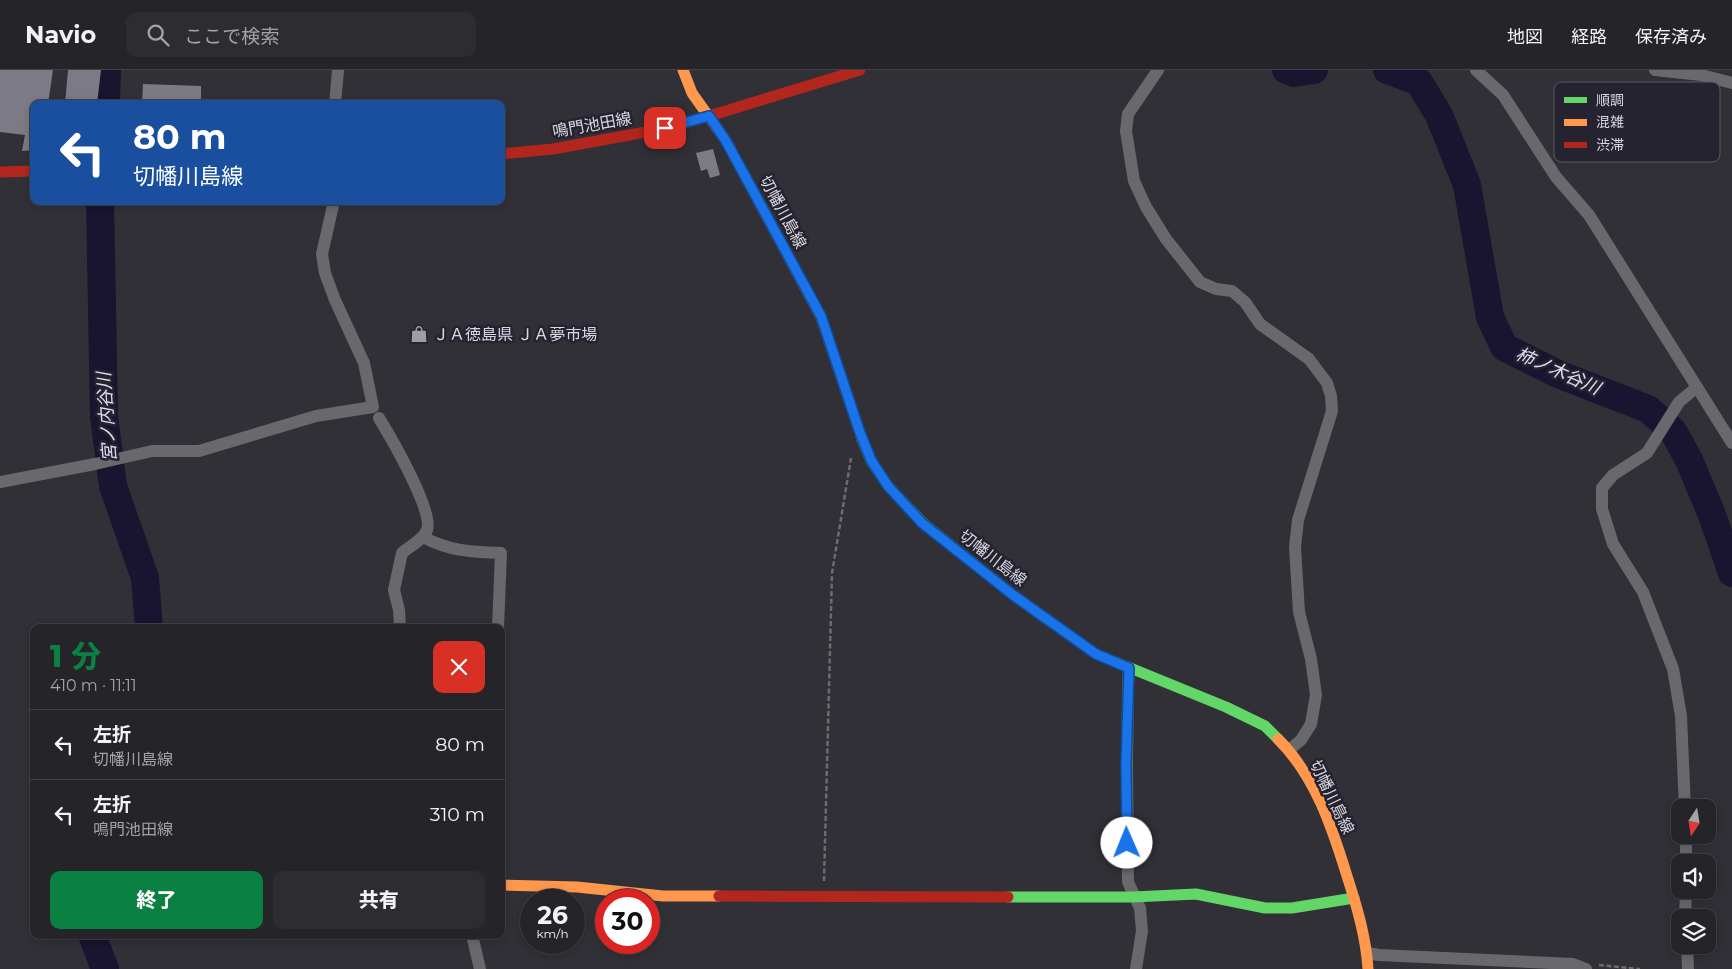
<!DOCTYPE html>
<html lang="ja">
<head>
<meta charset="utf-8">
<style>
	body { margin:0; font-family:Montserrat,"Noto Sans JP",sans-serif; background:#2d2c31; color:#f1f3f6; height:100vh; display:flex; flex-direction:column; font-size:19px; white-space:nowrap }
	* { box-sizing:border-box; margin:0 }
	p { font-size:16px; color:#a3a4a8 }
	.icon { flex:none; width:28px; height:28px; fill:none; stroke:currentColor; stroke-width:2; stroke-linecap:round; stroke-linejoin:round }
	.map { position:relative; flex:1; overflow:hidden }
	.panel { position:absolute; left:30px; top:554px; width:475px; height:315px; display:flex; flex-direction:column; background:#252429; border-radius:10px; box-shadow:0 2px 8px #0003,0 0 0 1px #424146 }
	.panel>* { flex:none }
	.hud { position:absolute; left:30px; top:30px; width:475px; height:105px; border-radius:10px; box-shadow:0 2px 8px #0003,0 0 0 1px #424146; background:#1a4fa0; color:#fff; overflow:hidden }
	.needle { width:32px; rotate:192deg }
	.buttons { position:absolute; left:1671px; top:729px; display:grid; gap:10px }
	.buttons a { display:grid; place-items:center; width:45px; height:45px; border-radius:10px; background:#252429; box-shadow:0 2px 8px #0003,0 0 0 1px #424146; font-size:25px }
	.speed { position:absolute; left:520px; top:819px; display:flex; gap:10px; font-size:25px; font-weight:700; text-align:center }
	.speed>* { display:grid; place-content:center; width:65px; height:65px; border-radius:50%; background:#252429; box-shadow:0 2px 8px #0003,0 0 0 1px #424146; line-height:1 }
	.speed small { font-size:12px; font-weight:400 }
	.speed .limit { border:8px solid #d22; background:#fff; color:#111 }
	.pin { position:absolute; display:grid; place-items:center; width:42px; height:42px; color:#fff; margin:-21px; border-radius:10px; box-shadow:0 2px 8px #0006 }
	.me { position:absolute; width:55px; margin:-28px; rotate:359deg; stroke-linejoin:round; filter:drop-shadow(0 0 4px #0008) }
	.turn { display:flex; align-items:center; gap:18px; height:105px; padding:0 20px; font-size:22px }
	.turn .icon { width:65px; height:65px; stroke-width:2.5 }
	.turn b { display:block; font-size:35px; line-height:42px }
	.round { display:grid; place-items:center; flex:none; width:52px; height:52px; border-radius:10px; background:#2d2c31 }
	.headline { display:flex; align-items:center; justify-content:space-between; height:85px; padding:0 20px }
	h1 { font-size:30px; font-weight:800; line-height:38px; color:#0b8043 }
	.cta { display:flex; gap:10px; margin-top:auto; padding:10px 20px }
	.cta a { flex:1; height:58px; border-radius:10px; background:#0b8043; color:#fff; font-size:20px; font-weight:800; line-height:58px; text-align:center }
	.cta a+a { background:#2d2c31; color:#f1f3f6 }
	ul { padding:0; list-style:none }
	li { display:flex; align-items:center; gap:15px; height:70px; padding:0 20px; border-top:1px solid #424146 }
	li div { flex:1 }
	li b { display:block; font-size:19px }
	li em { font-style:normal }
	header { display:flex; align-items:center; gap:30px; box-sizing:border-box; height:70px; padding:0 25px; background:#252429; border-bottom:1px solid #424146 }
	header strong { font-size:24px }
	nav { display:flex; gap:28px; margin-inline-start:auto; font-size:18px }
	.search { width:350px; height:45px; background:#2d2c31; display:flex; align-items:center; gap:12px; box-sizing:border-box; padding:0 18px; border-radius:10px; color:#a3a4a8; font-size:19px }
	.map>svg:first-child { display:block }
</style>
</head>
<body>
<header>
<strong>Navio</strong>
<div class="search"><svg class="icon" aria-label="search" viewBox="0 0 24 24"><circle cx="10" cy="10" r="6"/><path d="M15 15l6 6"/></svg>ここで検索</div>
<nav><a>地図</a><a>経路</a><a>保存済み</a></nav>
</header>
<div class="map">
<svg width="1732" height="899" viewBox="0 0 1732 899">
	<rect width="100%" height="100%" fill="#313037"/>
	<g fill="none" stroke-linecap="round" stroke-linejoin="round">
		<g stroke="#19142f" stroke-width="28">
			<polyline points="1286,0 1294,3 1314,0"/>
			<polyline points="1387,0 1419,12 1439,45 1467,115 1490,247 1504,277 1558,304 1648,339 1673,361 1689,390 1712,445 1732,503"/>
			<polyline points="106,34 107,0"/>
			<polyline points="100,131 104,346 113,416 145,508 149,558"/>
			<polyline points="92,865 105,899"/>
		</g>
	</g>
	<g fill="#7c7a85">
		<polygon points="0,0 53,0 48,34 34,34 34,80 22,81 25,65 0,62"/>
		<polygon points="68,0 101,0 97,34 65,34"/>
		<polygon points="143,14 201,16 201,34 142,34"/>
		<polygon points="713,79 720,105 710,108 707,99 701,101 696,83"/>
	</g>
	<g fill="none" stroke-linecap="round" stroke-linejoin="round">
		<g stroke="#6c6c6f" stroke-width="2.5" stroke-dasharray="5 2.5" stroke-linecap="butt">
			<polyline points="824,811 832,503 851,388"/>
			<polyline points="1599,895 1640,899"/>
		</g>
		<g stroke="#68686d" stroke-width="12">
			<polyline points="1158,0 1128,44 1126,61 1134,111 1146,137 1166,169 1200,212 1216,219 1232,221 1245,232 1260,254 1309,289 1327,313 1331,326 1332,341 1298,450 1295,477 1299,542 1311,589 1316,625 1311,654 1301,670 1289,680"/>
			<polyline points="1476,0 1503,25 1556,107 1589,145 1732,373"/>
			<polyline points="1655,0 1701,5 1732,13"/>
			<polyline points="335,34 338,0"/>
			<path d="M379 348C390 366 434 441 427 460 423 470 410 476 402 483L394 520 399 540 400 558"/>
			<polyline points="0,412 95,394 152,381 199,381 316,346 373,337 364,293 335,230 325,203 322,184 334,131"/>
			<path d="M423 467C449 481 471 482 501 483L498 558"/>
			<polyline points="1129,598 1128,616 1127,694 1128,812 1140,838 1142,861 1136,899"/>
			<polyline points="1685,738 1681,646 1673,599 1643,522 1613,474 1602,439 1602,418 1613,405 1647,383 1679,332 1697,317"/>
			<polyline points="1686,765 1686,792"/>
			<polyline points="1685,848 1686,820"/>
			<polyline points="472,865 480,899"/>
			<polyline points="1687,875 1688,899"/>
			<polyline points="1367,883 1379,885 1573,894 1586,899"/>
		</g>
		<g stroke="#63d668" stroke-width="11">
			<polyline points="862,369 871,391 888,416 923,453 1013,525 1096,584 1226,637 1265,656 1278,669"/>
			<polyline points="1008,827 1133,827 1196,824 1265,838 1292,838 1354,828"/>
		</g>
		<g stroke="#ff974d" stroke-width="11">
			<polyline points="683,0 692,23 726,71 821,247 862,369"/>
			<path d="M1278 669C1315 706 1332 757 1347 806 1357 837 1366 867 1368 899"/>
			<polyline points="501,815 577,817 663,826 719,826"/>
		</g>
		<g stroke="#b3261e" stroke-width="11">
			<polyline points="501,84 553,79 673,57 860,0"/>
			<polyline points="0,102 34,101"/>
			<polyline points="719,826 1008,827"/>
		</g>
	</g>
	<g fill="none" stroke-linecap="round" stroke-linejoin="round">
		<g stroke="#114b97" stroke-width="12">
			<polyline id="route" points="665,58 709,46 726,71 821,246 859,360 871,390 888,416 922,453 1013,525 1096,584 1129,598 1126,694 1127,773"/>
		</g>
		<use href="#route" stroke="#1a73e8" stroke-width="9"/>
	</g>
	<defs>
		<g id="shop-bare" transform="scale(1.35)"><path d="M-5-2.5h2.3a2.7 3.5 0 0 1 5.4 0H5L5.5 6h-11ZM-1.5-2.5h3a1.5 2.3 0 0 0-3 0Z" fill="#9e9da6" stroke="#252330" stroke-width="2.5" paint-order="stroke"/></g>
	</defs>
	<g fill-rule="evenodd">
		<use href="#shop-bare" x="419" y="264"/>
	</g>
	<g text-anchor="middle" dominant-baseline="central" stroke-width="5" stroke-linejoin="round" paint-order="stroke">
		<g font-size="16" fill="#d9d8e1" stroke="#252330">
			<text transform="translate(592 55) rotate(-10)">鳴門池田線</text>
			<text transform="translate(783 142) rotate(62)">切幡川島線</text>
			<text transform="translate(993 488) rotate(38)">切幡川島線</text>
			<text transform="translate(1332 727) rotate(64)">切幡川島線</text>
		</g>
		<g font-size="16" fill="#d9d8e1" stroke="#252330" text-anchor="start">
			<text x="433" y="264">ＪＡ徳島県 ＪＡ夢市場</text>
		</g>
		<g font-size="18" font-style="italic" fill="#e0def7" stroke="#252330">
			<text transform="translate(1558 301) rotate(24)">柿ノ木谷川</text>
			<text transform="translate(107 347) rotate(-94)">宮ノ内谷川</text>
		</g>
	</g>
	<rect x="1554" y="12" width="166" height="80" rx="8" fill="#252330" stroke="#5b5965" stroke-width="1"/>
	<rect x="1564" y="27" width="23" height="6" fill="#63d668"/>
	<rect x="1564" y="49" width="23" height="7" fill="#ff974d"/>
	<rect x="1564" y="72" width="23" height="6" fill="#b3261e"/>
	<g font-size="14" fill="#d9d8e1">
		<text x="1596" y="35">順調</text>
		<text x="1596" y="57">混雑</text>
		<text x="1596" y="80">渋滞</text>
	</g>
</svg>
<div class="buttons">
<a><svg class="needle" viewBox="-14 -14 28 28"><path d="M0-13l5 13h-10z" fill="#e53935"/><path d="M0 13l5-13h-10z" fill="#a3a4a8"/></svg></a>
<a><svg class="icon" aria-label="sound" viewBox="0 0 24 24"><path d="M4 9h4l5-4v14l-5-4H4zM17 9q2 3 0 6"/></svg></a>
<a><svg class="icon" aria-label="layers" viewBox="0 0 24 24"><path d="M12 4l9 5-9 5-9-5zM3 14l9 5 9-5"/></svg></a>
</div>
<div class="speed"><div>26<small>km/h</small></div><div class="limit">30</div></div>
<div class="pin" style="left:665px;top:58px;background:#d93025"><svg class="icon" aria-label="arrive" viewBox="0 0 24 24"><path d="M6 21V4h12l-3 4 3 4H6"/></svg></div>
<svg class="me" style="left:1127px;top:773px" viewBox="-20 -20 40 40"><circle r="19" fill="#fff"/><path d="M0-13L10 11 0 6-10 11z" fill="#1a73e8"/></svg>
<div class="hud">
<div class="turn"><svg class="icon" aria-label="left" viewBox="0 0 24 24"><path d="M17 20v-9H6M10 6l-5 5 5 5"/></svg><div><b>80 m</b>切幡川島線</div></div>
</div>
<section class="panel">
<div class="headline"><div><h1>1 分</h1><p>410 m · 11:11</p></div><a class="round" style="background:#d93025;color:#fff"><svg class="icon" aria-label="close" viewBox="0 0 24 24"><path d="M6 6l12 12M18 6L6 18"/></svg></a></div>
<ul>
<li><svg class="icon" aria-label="left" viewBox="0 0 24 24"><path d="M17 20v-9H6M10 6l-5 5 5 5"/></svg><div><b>左折</b><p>切幡川島線</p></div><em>80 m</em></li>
<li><svg class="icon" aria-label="left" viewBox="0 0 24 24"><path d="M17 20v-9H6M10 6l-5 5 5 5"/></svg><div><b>左折</b><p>鳴門池田線</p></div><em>310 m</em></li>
</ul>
<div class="cta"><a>終了</a><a>共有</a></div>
</section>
</div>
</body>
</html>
